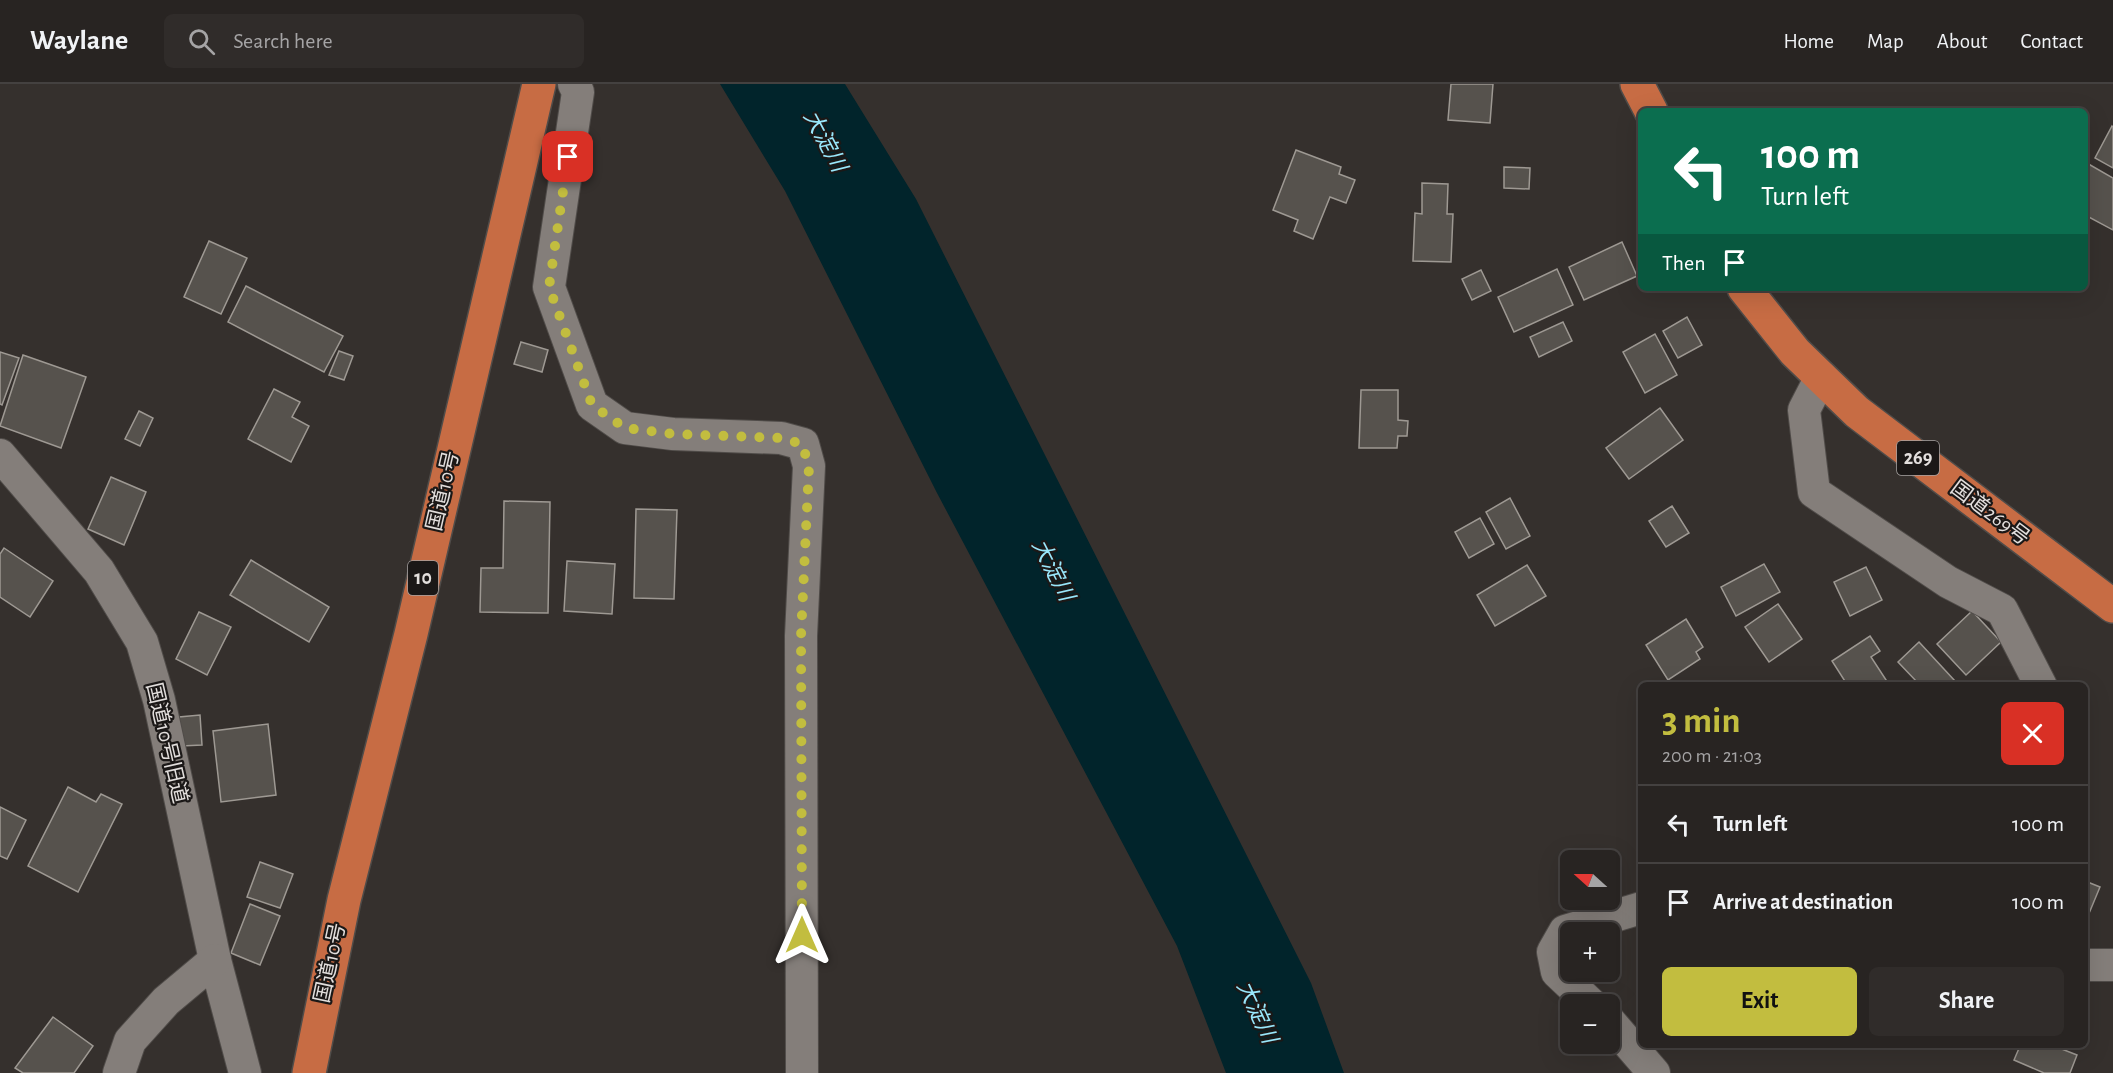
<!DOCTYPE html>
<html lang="en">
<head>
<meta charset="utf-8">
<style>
	body { margin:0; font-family:"Alegreya Sans","Noto Sans JP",sans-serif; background:#302c2a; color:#f1f3f6; height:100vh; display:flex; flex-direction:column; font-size:22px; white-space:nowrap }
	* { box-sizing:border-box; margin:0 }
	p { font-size:20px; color:#a5a4a5 }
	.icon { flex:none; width:33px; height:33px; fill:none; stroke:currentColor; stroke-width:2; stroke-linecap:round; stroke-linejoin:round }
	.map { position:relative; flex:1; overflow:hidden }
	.details { position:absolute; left:1638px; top:598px; width:450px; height:366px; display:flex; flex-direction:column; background:#282422; border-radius:9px; box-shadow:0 6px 24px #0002,0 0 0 2px #444140 }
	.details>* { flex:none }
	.banner { position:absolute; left:1638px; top:24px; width:450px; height:183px; border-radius:9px; box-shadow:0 6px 24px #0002,0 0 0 2px #444140; background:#0b6e4f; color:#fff; overflow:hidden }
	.needle { width:39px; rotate:291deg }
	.controls { position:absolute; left:1560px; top:766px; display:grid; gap:12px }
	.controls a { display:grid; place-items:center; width:60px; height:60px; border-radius:9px; background:#282422; box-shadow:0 6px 24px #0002,0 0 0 2px #444140; font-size:30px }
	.pin { position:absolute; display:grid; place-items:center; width:51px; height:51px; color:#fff; margin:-26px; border-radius:12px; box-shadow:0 3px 9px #0006 }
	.me { position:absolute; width:66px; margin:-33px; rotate:0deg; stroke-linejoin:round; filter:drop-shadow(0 0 4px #0008) }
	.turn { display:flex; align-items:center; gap:21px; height:126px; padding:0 24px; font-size:27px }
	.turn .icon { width:78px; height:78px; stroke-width:2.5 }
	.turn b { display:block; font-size:42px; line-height:51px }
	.then { display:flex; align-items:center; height:57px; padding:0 24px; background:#0003; gap:12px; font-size:22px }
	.round { display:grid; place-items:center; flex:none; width:63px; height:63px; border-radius:9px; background:#302c2a }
	.headline { display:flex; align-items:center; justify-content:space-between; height:102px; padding:0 24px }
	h1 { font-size:36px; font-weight:600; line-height:45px; color:#c2bd3f }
	.action { display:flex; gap:12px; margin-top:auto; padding:12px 24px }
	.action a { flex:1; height:69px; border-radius:9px; background:#c2bd3f; color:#111; font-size:24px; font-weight:600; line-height:69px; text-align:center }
	.action a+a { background:#302c2a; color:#f1f3f6 }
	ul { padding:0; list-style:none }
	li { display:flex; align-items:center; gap:18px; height:78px; padding:0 24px; border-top:2px solid #444140 }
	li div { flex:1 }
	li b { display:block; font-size:22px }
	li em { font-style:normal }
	header { display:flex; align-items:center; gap:36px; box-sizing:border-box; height:84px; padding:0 30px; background:#282422; border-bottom:2px solid #444140 }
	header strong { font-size:28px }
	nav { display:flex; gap:33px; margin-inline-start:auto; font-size:21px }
	.search { width:420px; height:54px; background:#302c2a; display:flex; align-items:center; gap:15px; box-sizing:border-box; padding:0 21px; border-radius:9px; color:#a5a4a5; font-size:22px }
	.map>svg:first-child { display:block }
</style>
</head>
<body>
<header>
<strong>Waylane</strong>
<div class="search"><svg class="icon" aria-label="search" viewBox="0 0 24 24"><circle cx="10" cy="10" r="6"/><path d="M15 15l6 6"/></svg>Search here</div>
<nav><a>Home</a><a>Map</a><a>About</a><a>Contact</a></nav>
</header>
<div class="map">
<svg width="2113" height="989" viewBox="0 0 2113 989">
	<rect width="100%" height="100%" fill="#35302d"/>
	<polygon fill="#01242b" points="720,0 845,0 916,115 1311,899 1344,989 1226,989 1177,862 937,409 785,107"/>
	<g fill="#56524d" stroke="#9e9993" stroke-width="1.5">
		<polygon points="1451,0 1493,0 1490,39 1448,36"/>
		<polygon points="2112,42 2113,43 2113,84 2095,74"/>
		<polygon points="1296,66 1341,83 1339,90 1355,96 1346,119 1330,113 1313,155 1294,147 1298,136 1273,126"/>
		<polygon points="2085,78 2113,94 2113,146 2085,131"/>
		<polygon points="1504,83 1530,84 1529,105 1504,104"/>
		<polygon points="1422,99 1448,100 1447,130 1453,130 1451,178 1413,177 1415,129 1422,130"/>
		<polygon points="209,157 247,174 221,230 184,213"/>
		<polygon points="1622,158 1637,192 1584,216 1569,183"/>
		<polygon points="1557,185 1573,221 1514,248 1498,213"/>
		<polygon points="1481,186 1491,207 1472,216 1462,195"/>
		<polygon points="246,202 343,252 324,288 228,238"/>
		<polygon points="1687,233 1702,261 1678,274 1663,247"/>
		<polygon points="1563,238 1572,257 1539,273 1530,253"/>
		<polygon points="1655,250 1677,291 1645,309 1623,268"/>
		<polygon points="521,258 548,266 542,288 514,280"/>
		<polygon points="339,267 353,272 344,296 329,291"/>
		<polygon points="0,268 19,274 2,321 0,320"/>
		<polygon points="23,271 86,293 61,364 0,342"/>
		<polygon points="274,305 300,318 292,333 309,342 291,378 248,355"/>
		<polygon points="1361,306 1398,306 1398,336 1408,337 1407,352 1398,352 1397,364 1359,364"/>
		<polygon points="1660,324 1683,356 1629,395 1606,364"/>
		<polygon points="139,327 153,334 140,362 125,355"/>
		<polygon points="111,393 146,408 124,461 88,445"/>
		<polygon points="1510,414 1530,452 1506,465 1486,428"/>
		<polygon points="504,417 550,418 548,529 480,528 481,484 503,484"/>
		<polygon points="1672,422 1689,449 1666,463 1649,437"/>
		<polygon points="636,425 677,426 674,515 634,514"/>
		<polygon points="1480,434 1494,460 1469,474 1455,448"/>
		<polygon points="4,464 53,497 30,533 0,513 0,470"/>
		<polygon points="251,476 329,523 309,558 230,511"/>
		<polygon points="567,477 615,480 612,530 564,527"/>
		<polygon points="1764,480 1780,508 1736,532 1721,503"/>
		<polygon points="1527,481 1546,512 1495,542 1477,511"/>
		<polygon points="1866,483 1882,516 1850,532 1834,498"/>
		<polygon points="1778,520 1802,555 1769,578 1745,543"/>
		<polygon points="1972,527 2001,558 1966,591 1937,560"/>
		<polygon points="199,528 231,543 207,591 176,575"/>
		<polygon points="1686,535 1703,563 1696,568 1700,575 1668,596 1646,561"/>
		<polygon points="1870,552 1880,567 1871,573 1890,602 1848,602 1832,577"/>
		<polygon points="1919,558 1955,597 1950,602 1916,602 1918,599 1898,578"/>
		<polygon points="200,631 202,661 181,662 179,633"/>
		<polygon points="268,640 276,711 221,718 213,647"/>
		<polygon points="68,703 96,718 101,710 122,720 78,808 28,782"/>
		<polygon points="0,723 26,736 7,775 0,772"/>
		<polygon points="260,778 293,790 280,824 247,813"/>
		<polygon points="2085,797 2100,803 2085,839"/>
		<polygon points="250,820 280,832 260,881 231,869"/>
		<polygon points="53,933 93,962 74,989 23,989 15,984"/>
		<polygon points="2020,962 2054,962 2077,971 2070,989 2044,989 2014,976"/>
	</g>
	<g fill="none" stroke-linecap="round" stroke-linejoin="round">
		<g stroke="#504c49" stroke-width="34">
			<g id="minor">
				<polyline points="574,0 578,8 549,203 592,321 625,344 673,350 781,354 803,360 809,382 801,552 802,989"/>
				<polyline points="1821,293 1804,326 1814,408 1948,498 2002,526 2041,602"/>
				<polyline points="0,371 99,487 142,558 159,616 215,876 245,989"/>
				<polyline points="2085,881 2113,881"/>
				<polyline points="1592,921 1557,888 1553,868 1565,847 1641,824"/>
				<polyline points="1610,938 1654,989"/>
				<polyline points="119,989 130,957 166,917 215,876"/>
			</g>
		</g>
		<g stroke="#504c49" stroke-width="36">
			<g id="trunk">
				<polyline points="1637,0 1651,27"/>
				<polyline points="1744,204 1795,268 1857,328 2113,522"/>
				<polyline points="309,989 344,816 411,550 539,0"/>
			</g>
		</g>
		<use href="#minor" stroke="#847e7a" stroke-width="32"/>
		<use href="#trunk" stroke="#c76c44" stroke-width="33"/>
	</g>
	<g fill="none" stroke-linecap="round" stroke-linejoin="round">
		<polyline stroke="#c2bd3f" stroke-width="10" stroke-dasharray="0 18" points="568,73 549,203 592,321 625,344 673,350 781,354 802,360 809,382 801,552 802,851"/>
	</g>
	<g text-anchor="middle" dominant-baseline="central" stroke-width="4.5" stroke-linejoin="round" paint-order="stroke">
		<g fill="#1b1817" stroke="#a7a3a2" stroke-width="1.5">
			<rect x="1897" y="357" width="42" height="34" rx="4.5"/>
			<rect x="408" y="477" width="30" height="34" rx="4.5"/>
		</g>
		<g font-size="20" font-weight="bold" fill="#e3dfdd">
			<text x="1918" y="374">269</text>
			<text x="423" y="494">10</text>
		</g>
		<g font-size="21" fill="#e3dfdd" stroke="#1b1817">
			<text transform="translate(443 407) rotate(-77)">国道10号</text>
			<text transform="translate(1990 429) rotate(37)">国道269号</text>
			<text transform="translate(167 659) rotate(77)">国道10号旧道</text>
			<text transform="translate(330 879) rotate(-78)">国道10号</text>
		</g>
		<g font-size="22" font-style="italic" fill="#99e7fb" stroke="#1b1817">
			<text transform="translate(825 57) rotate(62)">大淀川</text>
			<text transform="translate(1053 486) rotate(63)">大淀川</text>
			<text transform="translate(1257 928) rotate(65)">大淀川</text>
		</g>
	</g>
</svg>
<div class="controls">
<a><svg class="needle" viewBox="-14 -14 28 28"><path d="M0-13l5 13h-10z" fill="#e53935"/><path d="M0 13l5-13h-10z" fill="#a5a4a5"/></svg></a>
<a>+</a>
<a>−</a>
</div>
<div class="pin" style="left:568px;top:73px;background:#d93025"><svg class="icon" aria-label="arrive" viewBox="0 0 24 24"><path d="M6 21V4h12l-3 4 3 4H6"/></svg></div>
<svg class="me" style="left:802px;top:851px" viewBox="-20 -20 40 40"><path d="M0-17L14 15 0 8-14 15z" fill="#c2bd3f" stroke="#fff" stroke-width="4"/></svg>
<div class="banner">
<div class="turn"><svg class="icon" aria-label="left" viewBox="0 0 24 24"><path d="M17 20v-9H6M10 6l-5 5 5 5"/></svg><div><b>100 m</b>Turn left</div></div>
<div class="then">Then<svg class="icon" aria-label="arrive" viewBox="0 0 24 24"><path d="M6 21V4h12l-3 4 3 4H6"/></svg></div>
</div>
<section class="details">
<div class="headline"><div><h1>3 min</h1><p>200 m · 21:03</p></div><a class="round" style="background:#d93025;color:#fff"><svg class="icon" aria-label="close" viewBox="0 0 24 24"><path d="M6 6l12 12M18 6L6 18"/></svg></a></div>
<ul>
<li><svg class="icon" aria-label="left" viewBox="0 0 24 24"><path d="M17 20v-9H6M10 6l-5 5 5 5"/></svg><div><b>Turn left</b></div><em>100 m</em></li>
<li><svg class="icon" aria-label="arrive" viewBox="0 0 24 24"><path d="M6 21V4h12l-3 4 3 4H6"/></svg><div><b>Arrive at destination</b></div><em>100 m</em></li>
</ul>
<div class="action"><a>Exit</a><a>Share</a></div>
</section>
</div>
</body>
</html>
